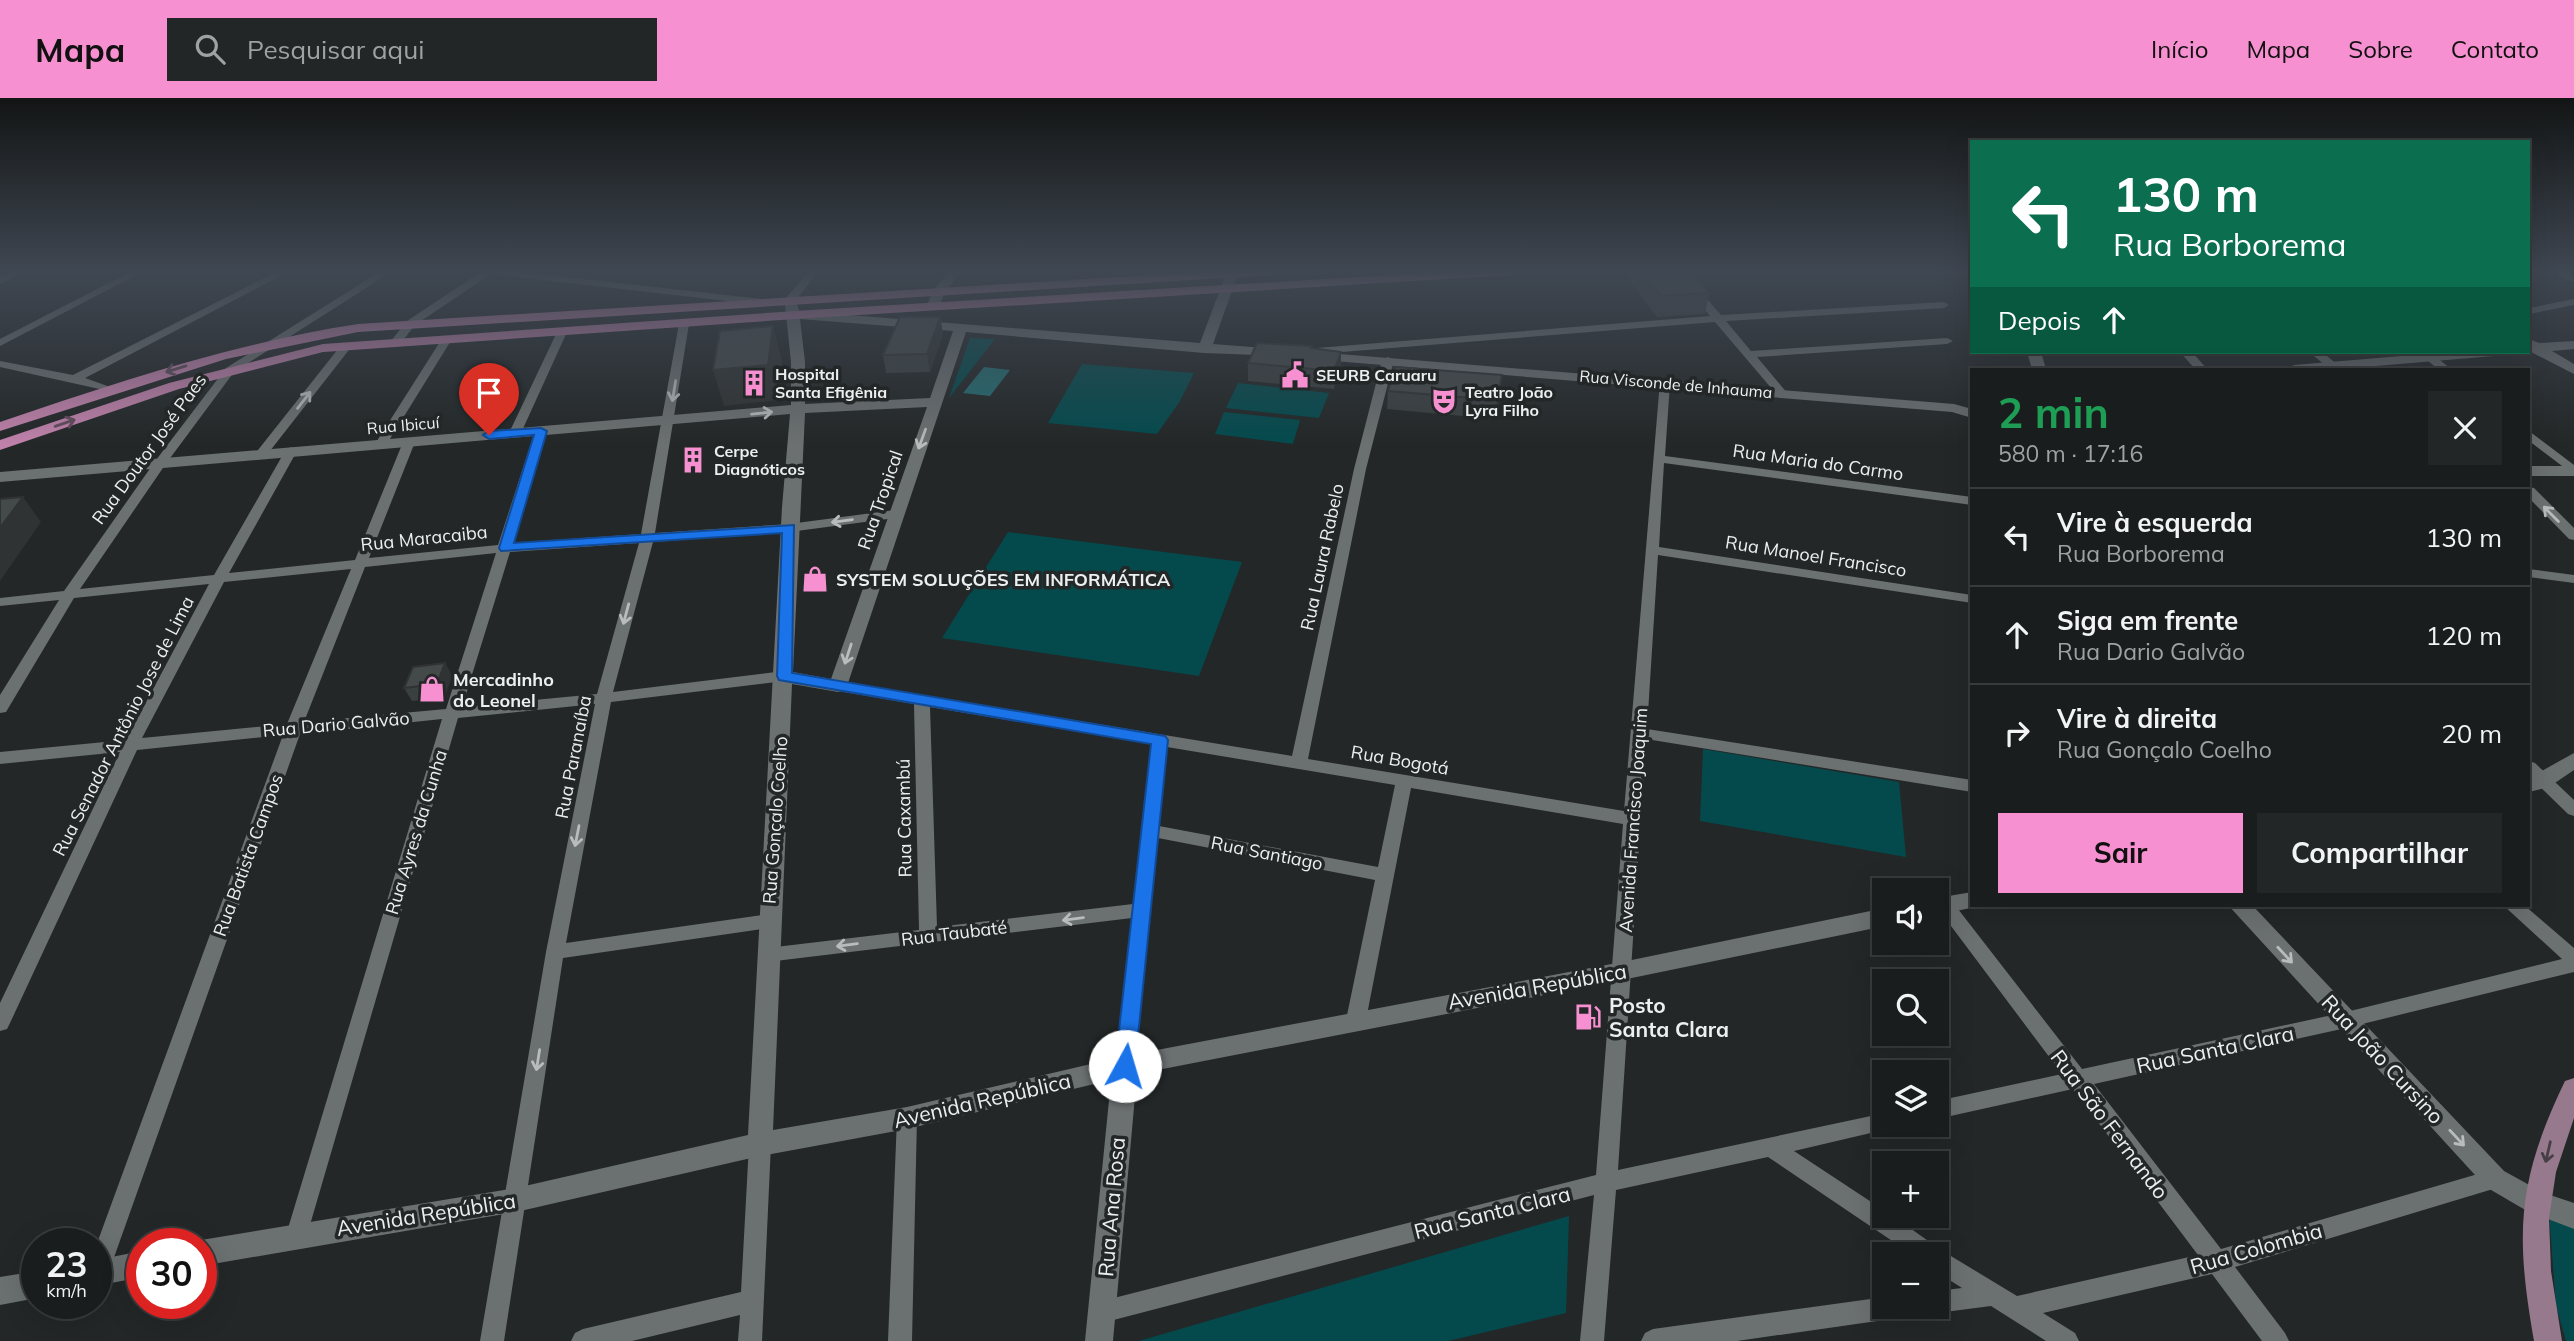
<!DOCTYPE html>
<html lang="pt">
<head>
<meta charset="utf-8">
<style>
	body { margin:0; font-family:Mulish,sans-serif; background:#232626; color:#f1f3f6; height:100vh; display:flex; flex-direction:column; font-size:26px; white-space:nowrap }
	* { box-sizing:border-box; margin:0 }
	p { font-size:23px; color:#9fa2a4 }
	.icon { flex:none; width:38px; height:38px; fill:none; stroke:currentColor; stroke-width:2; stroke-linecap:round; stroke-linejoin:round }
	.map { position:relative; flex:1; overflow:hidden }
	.side { position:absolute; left:1970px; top:270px; width:560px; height:539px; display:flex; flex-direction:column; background:#1a1d1d; border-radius:0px; box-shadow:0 7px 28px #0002,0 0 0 2px #383b3b }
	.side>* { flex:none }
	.guide { position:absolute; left:1970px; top:42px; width:560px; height:214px; border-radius:0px; box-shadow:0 7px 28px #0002,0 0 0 2px #383b3b; background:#0b6e4f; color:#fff; overflow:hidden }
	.controls { position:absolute; left:1872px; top:780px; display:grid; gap:14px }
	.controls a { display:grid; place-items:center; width:77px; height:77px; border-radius:0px; background:#1a1d1d; box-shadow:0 7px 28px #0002,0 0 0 2px #383b3b; font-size:35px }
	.speed { position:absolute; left:21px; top:1130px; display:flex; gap:14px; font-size:35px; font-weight:700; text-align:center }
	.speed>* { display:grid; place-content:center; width:91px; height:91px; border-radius:50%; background:#1a1d1d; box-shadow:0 7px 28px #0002,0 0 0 2px #383b3b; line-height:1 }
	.speed small { font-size:18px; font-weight:400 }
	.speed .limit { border:10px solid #d22; background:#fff; color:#111 }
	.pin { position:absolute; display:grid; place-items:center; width:60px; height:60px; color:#fff; margin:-72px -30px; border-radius:50% 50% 50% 0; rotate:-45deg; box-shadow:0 0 7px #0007 }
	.pin .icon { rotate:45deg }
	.me { position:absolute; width:77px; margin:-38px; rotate:6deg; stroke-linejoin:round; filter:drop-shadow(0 0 5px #0008) }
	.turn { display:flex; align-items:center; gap:24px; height:147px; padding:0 28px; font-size:32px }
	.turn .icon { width:91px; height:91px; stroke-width:2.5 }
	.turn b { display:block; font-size:49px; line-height:60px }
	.then { display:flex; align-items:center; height:66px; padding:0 28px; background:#0003; gap:14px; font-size:26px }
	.round { display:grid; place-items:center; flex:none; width:74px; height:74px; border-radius:0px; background:#232626 }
	.headline { display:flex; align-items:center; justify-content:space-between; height:119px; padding:0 28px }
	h1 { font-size:42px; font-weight:700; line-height:52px; color:#1e9e55 }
	.button { display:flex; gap:14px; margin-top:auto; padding:14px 28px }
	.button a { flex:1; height:80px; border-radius:0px; background:#f690d0; color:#111; font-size:28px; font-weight:700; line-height:80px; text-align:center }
	.button a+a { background:#232626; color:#f1f3f6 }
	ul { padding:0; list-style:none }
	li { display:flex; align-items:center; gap:21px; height:98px; padding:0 28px; border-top:2px solid #383b3b }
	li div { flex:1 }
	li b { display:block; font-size:26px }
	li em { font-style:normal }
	header { display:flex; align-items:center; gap:42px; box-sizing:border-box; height:98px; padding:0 35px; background:#f690d0; color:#111 }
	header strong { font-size:33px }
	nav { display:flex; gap:38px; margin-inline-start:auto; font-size:24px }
	.search { width:490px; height:63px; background:#232626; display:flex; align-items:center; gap:18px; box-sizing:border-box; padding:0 24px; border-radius:0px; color:#9fa2a4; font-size:26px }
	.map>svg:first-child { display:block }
</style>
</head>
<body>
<header>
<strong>Mapa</strong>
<div class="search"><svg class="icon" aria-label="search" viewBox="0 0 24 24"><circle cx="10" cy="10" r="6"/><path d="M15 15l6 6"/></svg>Pesquisar aqui</div>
<nav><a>Início</a><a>Mapa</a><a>Sobre</a><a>Contato</a></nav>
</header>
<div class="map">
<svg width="2574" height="1243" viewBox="0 0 2574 1243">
	<rect width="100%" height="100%" fill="#232727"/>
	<g fill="#044a4d">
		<polygon points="970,240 995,241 949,300"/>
		<polygon points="1082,266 1194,275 1180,303 1157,336 1048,325"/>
		<polygon points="1238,285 1329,295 1319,320 1226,310"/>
		<polygon points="1224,314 1300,322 1293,346 1215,336"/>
		<polygon points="1008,434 1242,464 1199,578 942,540"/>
		<polygon points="1703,651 1899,684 1906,759 1700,723"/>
		<polygon points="2549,1115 2574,1125 2574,1243 2566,1243 2556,1208"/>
		<polygon points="1569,1118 1566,1215 1448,1243 1139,1243"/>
	</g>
	<polygon fill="#246c70" points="984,269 1010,272 990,298 963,295"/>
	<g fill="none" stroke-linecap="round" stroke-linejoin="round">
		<g fill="#6b7070" fill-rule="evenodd">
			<polygon points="14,173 27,173 0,186 0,179"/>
			<polygon points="132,173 144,173 0,248 0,241"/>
			<polygon points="278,173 290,173 85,280 113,290 113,294 0,269 0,263 73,277"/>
			<path d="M381 173H393L234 274 165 367 80 491 214 477 285 353 291 349 297 353 229 475 355 462 403 344 409 340 415 344 369 460 498 447 535 333 541 329 547 333 512 445 641 436 679 226 684 223 689 226 655 435 789 426 895 412 902 416 895 420 789 434 653 444 613 594 784 573 792 578 784 583 611 604 566 845 769 816 775 818 778 823 775 828 769 830 563 860 504 1243H480L546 854 595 606 458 620 305 1144 297 1147 289 1144 286 1137 442 621 300 636 106 1182 96 1184V1148L283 637 137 652 10 925 7 931 0 933V905L120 654 0 666V654L126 642 209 486 74 500 6 614 0 615V597L59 502 0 508V500L64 493 156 362 226 270ZM639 445 597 596 462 609 510 454ZM496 455 446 611 304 624 365 469ZM351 471 287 626 142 640 224 484Z"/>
			<polygon points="482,173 512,173 762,201 767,204 762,207 491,176 415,227 400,246 392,246 390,244 407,223"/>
			<polygon points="809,173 819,173 794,204 786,204 786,200"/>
			<polygon points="1673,173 1683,173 1721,217 1944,204 1949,207 1944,210 1726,223 1751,253 1947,240 1953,243 1947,246 1757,259 1788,296 1782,300 1778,298 1715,224 1304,257 1298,254 1304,251 1710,218"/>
			<polygon points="2547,173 2561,173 2574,178 2574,184"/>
			<polygon points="2574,201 2574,207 2529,216 2529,210"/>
			<polygon points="558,232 567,234 521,335 515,339 511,338 509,335"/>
			<polygon points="443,239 452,241 385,349 377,349 375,346"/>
			<polygon points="342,246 352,248 266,358 258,358 258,352"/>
			<polygon points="2180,254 2192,254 2207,271 2195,271"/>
			<polygon points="2309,254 2322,254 2343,271 2330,271"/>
			<polygon points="2417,254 2430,254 2451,271 2438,271"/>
			<path d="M1388 259 1394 262 1366 371 1308 661 1624 713 1660 283 1670 285 1665 358 1972 399V407L1664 365 1659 449 1972 497V505L1658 457 1647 631 1972 682V694L1646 641 1618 1072 1885 1015V1027H1894L1892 1030 1794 1053 1885 1113V1118H1893L1941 1152 2017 1198 2198 1157 2073 991 1937 1021V1003L2062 976 1939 812V802L1945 800 1951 802 2082 971 2346 914 2562 861 2503 807H2524L2574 850V874L2346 930 2094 986 2221 1151 2495 1071 2503 1074 2506 1081 2503 1088 2235 1169 2285 1235 2289 1243H2262L2212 1176 2043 1215 2075 1235 2079 1243H2046L1991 1208 1937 1215 1928 1209H1937V1193L1962 1190 1937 1174V1157H1913L1768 1059 1616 1092 1604 1243H1580L1594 1097 1102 1225 1094 1222 1090 1214 1094 1206 1102 1203 1596 1077 1623 726 1411 690 1366 922 1363 928 1356 930 1349 928 1346 922 1375 782 1158 740 1135 968 1132 974 1125 977 1118 974 1115 968 1132 820 767 864 760 862 758 857 760 852 767 850 919 832 914 606 838 593 830 588 833 584 838 583 1292 658 1354 371 1382 262ZM930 609 1152 646 1133 806 937 829ZM1167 649 1395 687 1378 769 1159 728Z"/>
			<polygon points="2529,333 2574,367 2574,377 2529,343"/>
			<polygon points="2529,389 2534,390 2574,430 2574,442 2569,441 2529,400"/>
			<polygon points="2529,471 2574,477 2574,485 2529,479"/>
			<polygon points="2529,663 2535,665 2574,702 2574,718 2568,716 2529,678"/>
			<polygon points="907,1011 914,1014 917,1020 912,1243 888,1243 897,1020 900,1014"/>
			<polygon points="760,1037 767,1039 771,1046 762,1243 738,1243 740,1217 632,1243 571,1243 575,1235 583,1231 741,1194 749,1046 753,1039"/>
			<polygon points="1885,1199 1885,1209 1909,1209 1906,1217 1898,1220 1737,1243 1641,1243 1645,1235 1653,1231"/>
		</g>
		<g fill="#6b7070" fill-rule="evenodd">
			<polygon points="949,173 961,173 945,194 937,212 927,212 926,209 933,193"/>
			<path d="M1227 173H1239L1213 246 1278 251 1285 255 1283 258 1204 255 966 234 847 588 845 592 838 594 792 586 773 1032 907 1009 1125 958 1622 864 1885 810V828L1622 882 1137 976 1113 1243H1085L1111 982 907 1031 760 1058 516 1114 201 1168V1146H191L201 1142 516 1090 748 1037 782 409 790 316 0 384V374L791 307V264L785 206 791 202 797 206 799 213 1200 245ZM800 221 953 233 930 300 805 306V264ZM927 309 831 581 793 574 805 315Z"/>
			<polygon points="2529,241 2539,245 2574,243 2574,251 2552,253 2574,266 2574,276 2529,253"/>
			<polygon points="1315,254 1954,306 1972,311 1972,320 1952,314 1310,261 1308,258"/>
			<polygon points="2027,254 2041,254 2046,271 2032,271"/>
			<polygon points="2449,254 2501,254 2494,258 2340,271 2287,271 2294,267"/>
			<rect x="2529" y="368" width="45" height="10"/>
			<polygon points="2574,655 2574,672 2549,689 2529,694 2529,680"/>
			<polygon points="1972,794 1972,807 1980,808 1937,817 1937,800"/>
			<polygon points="2228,807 2252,807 2504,1073 2544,1095 2574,1105 2574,1131 2527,1113 2486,1089"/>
			<polygon points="142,1153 142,1179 96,1188 96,1162"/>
			<polygon points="37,1173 37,1200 0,1207 0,1179"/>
		</g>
		<path fill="#96798d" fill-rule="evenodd" d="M2574 980V1020L2556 1074 2549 1120 2551 1173 2562 1243H2534C2515 1135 2517 1083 2565 983Z"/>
		<g fill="#c081aa" fill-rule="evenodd">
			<path d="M1216 173H1278L1272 177 358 234 226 261 0 333V324C118 284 235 245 358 226Z"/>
			<polygon points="1456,173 1519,173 1513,177 810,220 323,254 179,291 0,352 0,342 169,285 323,246 810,212"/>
		</g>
	</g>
	<g fill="#3a3f3f">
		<polygon points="1622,173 1691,173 1709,195 1705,216 1657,219"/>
		<polygon points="940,219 943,236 930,274 886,275 883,257"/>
		<polygon points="1312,248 1312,250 1341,272 1334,291 1248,283 1248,265"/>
		<polygon points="1388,293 1500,295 1495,321 1387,311"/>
		<polygon points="445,565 452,578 444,600 412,603 404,590"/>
	</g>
	<g fill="#303333">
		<polygon points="940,219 943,236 930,274 927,256"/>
		<polygon points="773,228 782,263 778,302 724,308 713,272"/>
		<polygon points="1341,254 1341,272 1334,291 1334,273"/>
		<polygon points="1502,277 1500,295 1495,321 1497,302"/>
		<polygon points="23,399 41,424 0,483 0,430"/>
		<polygon points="445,565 452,578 444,600 437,586"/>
	</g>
	<g fill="#444949" stroke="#303333" stroke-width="2">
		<polygon points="1641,173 1691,173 1709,195 1661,198"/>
		<polygon points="900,219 940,219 927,256 883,257"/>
		<polygon points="773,228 768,267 713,272 720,233"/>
		<polygon points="1257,245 1312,248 1311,250 1341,254 1334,273 1248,265"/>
		<polygon points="1395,269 1502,277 1497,302 1388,293"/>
		<polygon points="23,399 0,430 0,401"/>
		<polygon points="445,565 437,586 404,590 413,569"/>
	</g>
	<defs><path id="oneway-shaft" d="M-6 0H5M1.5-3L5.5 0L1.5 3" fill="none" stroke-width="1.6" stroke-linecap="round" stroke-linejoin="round" transform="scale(1.75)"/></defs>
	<g stroke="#624b5b">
		<use href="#oneway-shaft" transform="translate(176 271) rotate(163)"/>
		<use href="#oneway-shaft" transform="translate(65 325) rotate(-19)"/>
	</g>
	<g stroke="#b8bcbc">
		<use href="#oneway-shaft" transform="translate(674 293) rotate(99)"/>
		<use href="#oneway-shaft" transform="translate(304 302) rotate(-52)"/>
		<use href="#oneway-shaft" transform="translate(762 315) rotate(-6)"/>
		<use href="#oneway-shaft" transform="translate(922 341) rotate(110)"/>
		<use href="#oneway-shaft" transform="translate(2551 416) rotate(-135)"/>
		<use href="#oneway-shaft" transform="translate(842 423) rotate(172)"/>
		<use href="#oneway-shaft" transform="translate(626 516) rotate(105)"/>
		<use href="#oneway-shaft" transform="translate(848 556) rotate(108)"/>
		<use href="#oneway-shaft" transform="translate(577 738) rotate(101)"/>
		<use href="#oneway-shaft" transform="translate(1073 821) rotate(173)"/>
		<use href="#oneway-shaft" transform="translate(847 847) rotate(173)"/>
		<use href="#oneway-shaft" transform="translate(2285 857) rotate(47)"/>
		<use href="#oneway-shaft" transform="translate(538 962) rotate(99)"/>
		<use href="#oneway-shaft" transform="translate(2457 1040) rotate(47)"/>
	</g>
	<use stroke="#464046" href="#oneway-shaft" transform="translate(2548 1054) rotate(103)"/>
	<linearGradient id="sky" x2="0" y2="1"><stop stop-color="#131515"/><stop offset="0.5" stop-color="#3f4752"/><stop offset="1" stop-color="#3f4752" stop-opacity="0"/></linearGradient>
	<rect width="2574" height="347" fill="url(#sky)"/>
	<polygon fill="#1a73e8" stroke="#114b97" stroke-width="2" points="541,330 547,333 514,445 794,427 792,575 1165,638 1168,642 1135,968 1132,974 1125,977 1118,974 1115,968 1151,646 779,582 777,578 782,435 501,453 499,450 534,337 489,341 483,337 489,333"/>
	<defs>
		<g id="civic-bare" transform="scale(2.1)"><path d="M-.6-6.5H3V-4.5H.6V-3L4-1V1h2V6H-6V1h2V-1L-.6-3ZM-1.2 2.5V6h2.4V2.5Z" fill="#f690d0" stroke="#232727" stroke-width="2.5" paint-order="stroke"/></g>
		<g id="building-bare" transform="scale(2.1)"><path d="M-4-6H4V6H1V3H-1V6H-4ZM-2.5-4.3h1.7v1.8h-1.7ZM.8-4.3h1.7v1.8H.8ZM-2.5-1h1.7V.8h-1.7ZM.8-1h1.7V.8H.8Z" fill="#f690d0" stroke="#232727" stroke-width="2.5" paint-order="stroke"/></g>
		<g id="theatre-bare" transform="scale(2.1)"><path d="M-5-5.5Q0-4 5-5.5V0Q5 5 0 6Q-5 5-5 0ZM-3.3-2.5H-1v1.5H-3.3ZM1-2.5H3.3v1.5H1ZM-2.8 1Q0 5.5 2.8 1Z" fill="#f690d0" stroke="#232727" stroke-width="2.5" paint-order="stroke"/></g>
		<g id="shop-bare" transform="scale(2.1)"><path d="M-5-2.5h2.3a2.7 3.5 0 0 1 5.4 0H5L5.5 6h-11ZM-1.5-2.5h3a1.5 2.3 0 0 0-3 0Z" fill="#f690d0" stroke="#232727" stroke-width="2.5" paint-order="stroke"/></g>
		<g id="fuel-bare" transform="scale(2.1)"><path d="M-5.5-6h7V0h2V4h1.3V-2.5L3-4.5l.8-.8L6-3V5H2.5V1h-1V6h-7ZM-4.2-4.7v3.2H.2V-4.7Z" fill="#f690d0" stroke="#232727" stroke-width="2.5" paint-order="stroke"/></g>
	</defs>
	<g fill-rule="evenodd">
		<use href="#civic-bare" x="1295" y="277"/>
		<use href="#building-bare" x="754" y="285"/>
		<use href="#theatre-bare" x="1444" y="303"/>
		<use href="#building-bare" x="693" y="362"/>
		<use href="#shop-bare" x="815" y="481"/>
		<use href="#shop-bare" x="432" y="591"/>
		<use href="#fuel-bare" x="1588" y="919"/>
	</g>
	<g text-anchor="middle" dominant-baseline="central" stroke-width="7" stroke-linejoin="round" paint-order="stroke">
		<g font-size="16" font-weight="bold" fill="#ecefef" stroke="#232727" text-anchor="start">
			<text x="775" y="276">Hospital<tspan x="775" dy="18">Santa Efigênia</tspan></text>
			<text x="1316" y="277">SEURB Caruaru</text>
			<text x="1465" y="294">Teatro João<tspan x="1465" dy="18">Lyra Filho</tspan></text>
			<text x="714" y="353">Cerpe<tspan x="714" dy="18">Diagnóticos</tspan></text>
		</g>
		<g font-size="16" fill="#ecefef" stroke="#232727">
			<text transform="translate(1676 286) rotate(5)">Rua Visconde de Inhauma</text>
			<text transform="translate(403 327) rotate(-5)">Rua Ibicuí</text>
		</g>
		<g font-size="18" fill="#ecefef" stroke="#232727">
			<text transform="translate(149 351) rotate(-54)">Rua Doutor José Paes</text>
			<text transform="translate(1818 364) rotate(8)">Rua Maria do Carmo</text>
			<text transform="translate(880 402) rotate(-71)">Rua Tropical</text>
			<text transform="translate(424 440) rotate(-6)">Rua Maracaiba</text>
			<text transform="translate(1816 458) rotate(9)">Rua Manoel Francisco</text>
			<text transform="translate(1322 459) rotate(-78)">Rua Laura Rabelo</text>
			<text transform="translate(336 626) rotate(-5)">Rua Dario Galvão</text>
			<text transform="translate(123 628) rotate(-63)">Rua Senador Antônio Jose de Lima</text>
			<text transform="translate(573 659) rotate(-79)">Rua Paranaíba</text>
			<text transform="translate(1400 662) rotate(10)">Rua Bogotá</text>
			<text transform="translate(904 720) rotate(-91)">Rua Caxambú</text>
			<text transform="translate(775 722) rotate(-86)">Rua Gonçalo Coelho</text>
			<text transform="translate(1633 722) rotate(-86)">Avenida Francisco Joaquim</text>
			<text transform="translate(416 734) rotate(-73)">Rua Ayres da Cunha</text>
			<text transform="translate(1267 755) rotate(11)">Rua Santiago</text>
			<text transform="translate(248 757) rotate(-70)">Rua Batista Campos</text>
			<text transform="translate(954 835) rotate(-7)">Rua Taubaté</text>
		</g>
		<g font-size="18" font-weight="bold" fill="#ecefef" stroke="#232727" text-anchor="start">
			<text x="836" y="481">SYSTEM SOLUÇÕES EM INFORMÁTICA</text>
			<text x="453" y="581">Mercadinho<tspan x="453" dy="21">do Leonel</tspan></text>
		</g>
		<g font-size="21" fill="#ecefef" stroke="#232727">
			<text transform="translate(1537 888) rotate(-10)">Avenida República</text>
			<text transform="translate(2215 951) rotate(-12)">Rua Santa Clara</text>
			<text transform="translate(2383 961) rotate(47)">Rua João Cursino</text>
			<text transform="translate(982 1002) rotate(-13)">Avenida República</text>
			<text transform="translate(2110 1026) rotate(53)">Rua São Fernando</text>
			<text transform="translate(1111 1109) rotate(-85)">Rua Ana Rosa</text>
			<text transform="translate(1492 1114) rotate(-14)">Rua Santa Clara</text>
			<text transform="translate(426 1116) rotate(-9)">Avenida República</text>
			<text transform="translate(2256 1150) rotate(-16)">Rua Colombia</text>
		</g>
		<g font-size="21" font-weight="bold" fill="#ecefef" stroke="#232727" text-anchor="start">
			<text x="1609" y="907">Posto<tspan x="1609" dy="24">Santa Clara</tspan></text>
		</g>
	</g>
</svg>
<div class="controls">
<a><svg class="icon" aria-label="sound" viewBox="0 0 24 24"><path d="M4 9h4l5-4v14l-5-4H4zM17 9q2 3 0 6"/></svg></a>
<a><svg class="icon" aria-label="search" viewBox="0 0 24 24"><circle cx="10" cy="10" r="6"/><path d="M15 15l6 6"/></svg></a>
<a><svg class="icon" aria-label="layers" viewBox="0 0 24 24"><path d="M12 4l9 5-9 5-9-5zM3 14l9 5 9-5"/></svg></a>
<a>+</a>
<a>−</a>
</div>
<div class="speed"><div>23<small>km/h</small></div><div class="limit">30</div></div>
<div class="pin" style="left:489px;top:337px;background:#d93025"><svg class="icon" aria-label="arrive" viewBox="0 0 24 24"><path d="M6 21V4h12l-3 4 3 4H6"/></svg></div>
<svg class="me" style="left:1125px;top:968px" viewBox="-20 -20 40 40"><circle r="19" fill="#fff"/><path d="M0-13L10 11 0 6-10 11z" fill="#1a73e8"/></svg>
<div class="guide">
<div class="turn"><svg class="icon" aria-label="left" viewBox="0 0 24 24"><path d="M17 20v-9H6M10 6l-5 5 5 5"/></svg><div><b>130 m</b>Rua Borborema</div></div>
<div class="then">Depois<svg class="icon" aria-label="ahead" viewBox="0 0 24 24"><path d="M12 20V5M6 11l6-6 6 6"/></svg></div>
</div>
<section class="side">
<div class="headline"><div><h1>2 min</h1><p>580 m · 17:16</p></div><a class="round"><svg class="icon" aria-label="close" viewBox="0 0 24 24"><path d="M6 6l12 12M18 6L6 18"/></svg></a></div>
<ul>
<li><svg class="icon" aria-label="left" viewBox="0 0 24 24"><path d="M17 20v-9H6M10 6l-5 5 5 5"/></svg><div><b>Vire à esquerda</b><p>Rua Borborema</p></div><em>130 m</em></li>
<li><svg class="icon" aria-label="ahead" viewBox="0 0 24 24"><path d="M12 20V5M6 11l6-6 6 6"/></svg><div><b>Siga em frente</b><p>Rua Dario Galvão</p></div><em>120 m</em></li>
<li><svg class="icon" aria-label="right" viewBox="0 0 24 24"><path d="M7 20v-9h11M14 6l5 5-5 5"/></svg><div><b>Vire à direita</b><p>Rua Gonçalo Coelho</p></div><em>20 m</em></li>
</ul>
<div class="button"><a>Sair</a><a>Compartilhar</a></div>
</section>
</div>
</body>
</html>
